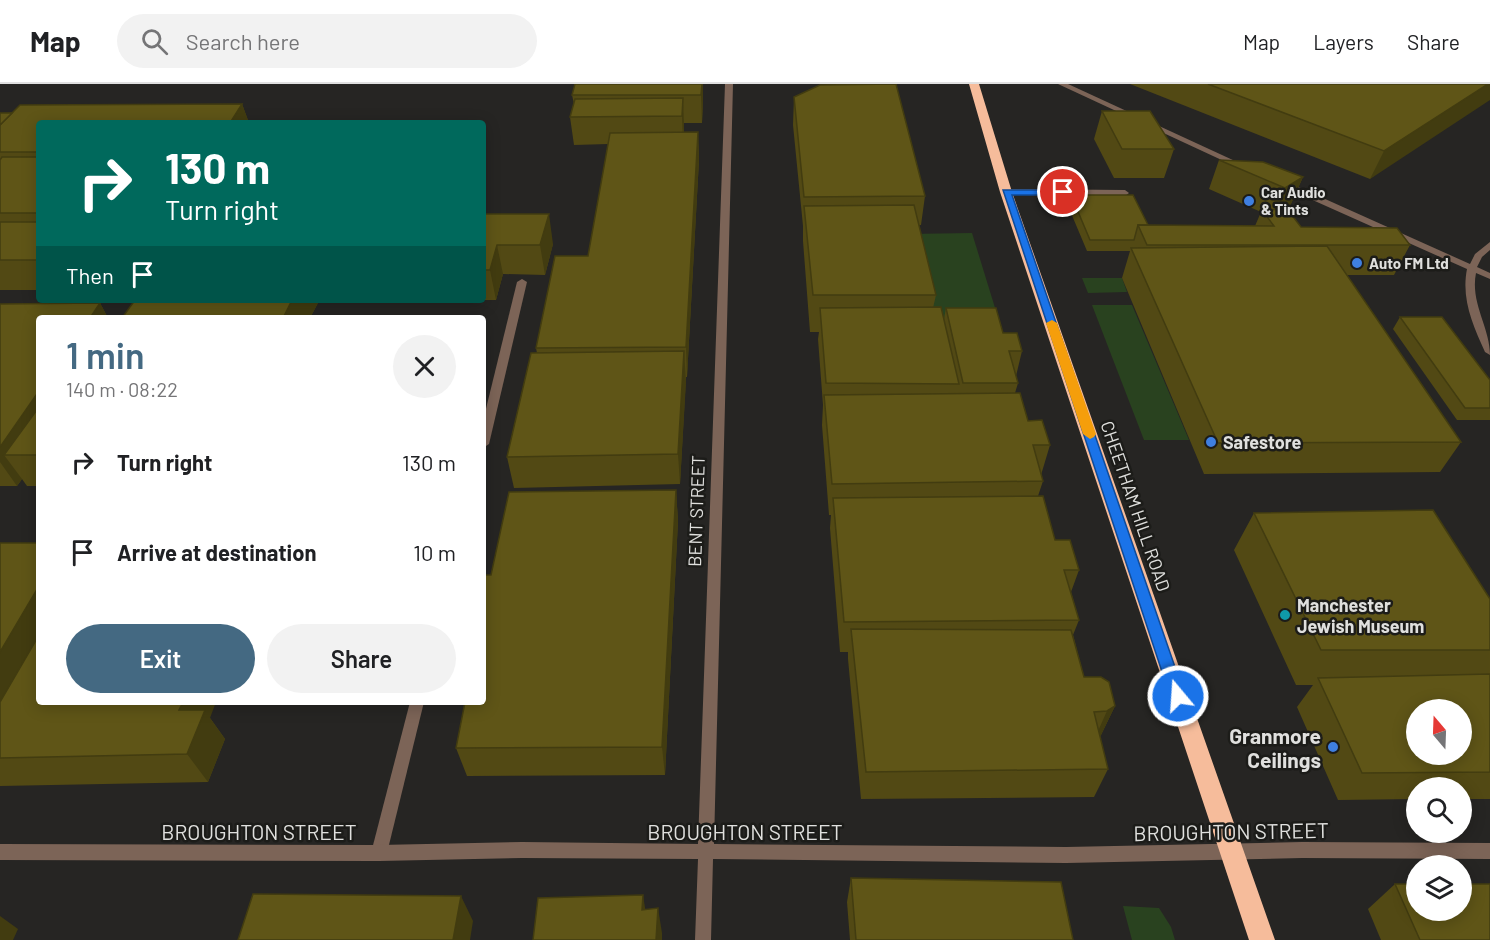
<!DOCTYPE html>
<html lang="en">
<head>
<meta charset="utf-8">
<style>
	body { margin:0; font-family:Barlow,sans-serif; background:#f2f2f2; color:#202124; height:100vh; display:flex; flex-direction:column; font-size:22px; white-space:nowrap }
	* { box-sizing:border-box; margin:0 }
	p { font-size:20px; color:#757577 }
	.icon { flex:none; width:33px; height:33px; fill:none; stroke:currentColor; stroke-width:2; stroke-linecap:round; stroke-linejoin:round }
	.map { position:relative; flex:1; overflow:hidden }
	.panel { position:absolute; left:36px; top:231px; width:450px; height:390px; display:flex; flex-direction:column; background:#fff; border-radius:6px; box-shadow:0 3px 15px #0003 }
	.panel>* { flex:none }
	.banner { position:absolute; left:36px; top:36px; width:450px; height:183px; border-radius:6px; box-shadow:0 3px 15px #0003; background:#00695c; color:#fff; overflow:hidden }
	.needle { width:39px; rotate:341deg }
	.fabs { position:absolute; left:1406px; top:615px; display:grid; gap:12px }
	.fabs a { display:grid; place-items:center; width:66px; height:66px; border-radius:50%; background:#fff; box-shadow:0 3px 15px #0003; font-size:30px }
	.pin { position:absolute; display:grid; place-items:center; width:51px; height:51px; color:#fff; margin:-26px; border:3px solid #fff; border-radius:50%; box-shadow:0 2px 6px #0007 }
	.me { position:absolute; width:66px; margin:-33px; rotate:342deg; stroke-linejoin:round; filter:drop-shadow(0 0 4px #0008) }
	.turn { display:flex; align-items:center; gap:21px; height:126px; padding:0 30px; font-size:27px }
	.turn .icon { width:78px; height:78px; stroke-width:2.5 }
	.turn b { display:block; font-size:42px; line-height:51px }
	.then { display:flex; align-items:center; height:57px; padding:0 30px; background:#0003; gap:12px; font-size:22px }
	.round { display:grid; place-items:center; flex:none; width:63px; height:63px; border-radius:32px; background:#f2f2f2 }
	.overview { display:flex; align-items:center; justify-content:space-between; height:102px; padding:0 30px }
	h1 { font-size:36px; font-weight:600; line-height:45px; color:#446982 }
	.primary-button { display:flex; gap:12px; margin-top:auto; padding:12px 30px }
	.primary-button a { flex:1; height:69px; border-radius:36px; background:#446982; color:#fff; font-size:24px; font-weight:600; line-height:69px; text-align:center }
	.primary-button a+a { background:#f2f2f2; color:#202124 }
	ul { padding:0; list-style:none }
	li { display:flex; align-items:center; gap:18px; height:90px; padding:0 30px }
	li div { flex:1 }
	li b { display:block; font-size:22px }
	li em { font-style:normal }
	header { display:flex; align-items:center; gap:36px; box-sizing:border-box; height:84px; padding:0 30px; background:#fff; border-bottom:2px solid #e0e0e0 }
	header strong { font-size:28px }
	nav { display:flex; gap:33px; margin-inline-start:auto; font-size:21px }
	.search { width:420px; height:54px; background:#f2f2f2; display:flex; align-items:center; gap:15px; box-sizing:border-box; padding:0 21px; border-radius:33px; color:#757577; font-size:22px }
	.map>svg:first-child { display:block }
</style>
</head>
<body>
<header>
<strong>Map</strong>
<div class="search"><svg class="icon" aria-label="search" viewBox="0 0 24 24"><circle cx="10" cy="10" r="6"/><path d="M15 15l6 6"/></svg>Search here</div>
<nav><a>Map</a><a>Layers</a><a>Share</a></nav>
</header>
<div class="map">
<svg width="1490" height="856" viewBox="0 0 1490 856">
	<rect width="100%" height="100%" fill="#262523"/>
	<g fill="#29421f">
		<polygon points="972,149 1004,253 931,252 908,150"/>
		<polygon points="1082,194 1122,194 1127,208 1088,209"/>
		<polygon points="1092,221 1132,221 1189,356 1144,356"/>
		<polygon points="1123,822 1159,824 1171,843 1175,856 1132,856"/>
	</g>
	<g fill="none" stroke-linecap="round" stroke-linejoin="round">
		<g fill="#7c6457" fill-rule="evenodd">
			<polygon points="1006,105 1125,106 1129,109 1125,112 1003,110 1003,106"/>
			<polygon points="522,195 527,198 489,360 483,364 483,337 517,198"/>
			<polygon points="410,618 424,618 387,769 385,774 379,777 373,774 371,769"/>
		</g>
		<g fill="#7c6457" fill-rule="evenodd">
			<polygon points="725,0 733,0 714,760 1066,763 1302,758 1490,759 1490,775 1302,774 1066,779 713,775 711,856 695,856 698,775 522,774 379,777 0,776 0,760 379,761 522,758 698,760"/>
			<polygon points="1058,0 1068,0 1248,83 1241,85"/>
			<path d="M1279 97H1285L1470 180 1475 170 1490 158V166L1482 173 1477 183 1490 189V195L1476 189C1470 219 1490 243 1490 271L1485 268C1473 241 1461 215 1467 185L1279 101Z"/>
		</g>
		<polygon fill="#f6bc9b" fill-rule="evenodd" points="969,0 979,0 1012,108 1275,856 1249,856 1000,108"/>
	</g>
	<g fill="#524914">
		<polygon points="575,0 703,0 703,16 702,39 684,39 684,48 698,48 699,76 687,293 686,293 680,400 514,404 507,373 537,269 536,264 588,172 608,60 574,61 570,33 574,20 572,11"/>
		<polygon points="1130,0 1490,0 1370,95"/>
		<polygon points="794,13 925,112 921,141 919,141 936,211 933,224 944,235 946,224 1003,249 1022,267 1016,292 1018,299 1015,309 1028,337 1050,361 1041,391 1043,397 1038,412 1055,456 1079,486 1071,508 1079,536 1073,551 1084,593 1115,622 1101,651 1100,652 1108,685 1094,713 861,715 848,575 848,568 840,568 830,444 831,431 829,431 822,341 823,321 818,255 819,248 810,248 803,157 803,142 793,41"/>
		<polygon points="242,20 249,39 39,39 39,206 0,206 0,29"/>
		<polygon points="1102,27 1174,65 1164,94 1114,94 1094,55"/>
		<polygon points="1219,76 1303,93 1290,122 1286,125 1301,143 1410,161 1394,191 1346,191 1461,358 1440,388 1204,390 1122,194 1130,167 1087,167 1068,122 1071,111 1148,141 1255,142 1261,128 1209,105"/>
		<polygon points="483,130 553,160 545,191 503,190 496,216 319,217 310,234 122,234 135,216 483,216"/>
		<polygon points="100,219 108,234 39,234 39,402 27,402 22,395 17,402 0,402 0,220"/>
		<polygon points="1400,233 1490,296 1490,336 1457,336 1393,245"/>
		<polygon points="676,406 678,437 665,691 467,692 456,664 483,618 491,491"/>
		<polygon points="1254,429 1490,515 1490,715 1461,715 1461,704 1416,704 1416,715 1338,716 1297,623 1313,601 1296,601 1234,466"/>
		<polygon points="0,459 210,634 225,655 208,698 0,702"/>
		<polygon points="851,794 1073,856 850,856 847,818"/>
		<polygon points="1395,800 1490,856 1381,856 1368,825"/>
	</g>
	<g fill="#423c10">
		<polygon points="702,0 703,0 703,16 702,39 701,11"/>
		<polygon points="1488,0 1490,0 1490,16 1370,95 1384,67"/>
		<polygon points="683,14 684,42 683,60 682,32"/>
		<polygon points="242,20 249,39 230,39"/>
		<polygon points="698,48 699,76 687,293 686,263"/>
		<polygon points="1303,93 1290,122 1273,134 1285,104"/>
		<polygon points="549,130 553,160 545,191 540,161"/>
		<polygon points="497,161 503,190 496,216 490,186"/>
		<polygon points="292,216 318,216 319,217 310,234 283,234"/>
		<polygon points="100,219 108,234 90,234"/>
		<polygon points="684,267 686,298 680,400 678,370"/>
		<polygon points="39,307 39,369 4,371 22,395 17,402 0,378 0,363"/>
		<polygon points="676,406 678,437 665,691 662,663"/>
		<polygon points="39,502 39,575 0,633 0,568"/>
		<polygon points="183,618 216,618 210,634 225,655 208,698 187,670 179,626"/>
		<polygon points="1115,622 1101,651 1094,656 1107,627"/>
		<polygon points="643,811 647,836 642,826"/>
		<polygon points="461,812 473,837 470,856 453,856"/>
		<polygon points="658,824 662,849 662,856 656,856"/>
		<polygon points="0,832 18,845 13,856 0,856"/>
	</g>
	<g fill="#5f5517" stroke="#423c10" stroke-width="1.5" fill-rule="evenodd">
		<polygon points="575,0 702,0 701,11 572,11"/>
		<polygon points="896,0 925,112 804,113 794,13 820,1"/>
		<polygon points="1208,0 1488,0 1384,67"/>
		<polygon points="683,14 682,32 570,33 575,15"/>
		<polygon points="242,20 230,39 39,39 39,68 0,68 0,41 20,21"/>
		<polygon points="1102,27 1150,27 1174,65 1122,65"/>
		<polygon points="0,29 12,29 0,41"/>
		<polygon points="698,48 686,263 536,264 555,172 588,172 610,49"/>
		<polygon points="2,73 39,73 39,129 0,129 0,76"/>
		<polygon points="1219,76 1263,78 1303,93 1285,104"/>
		<polygon points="1071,111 1133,111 1148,141 1138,141 1134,156 1090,156"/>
		<polygon points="914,121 936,211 813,211 804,122"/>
		<polygon points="1287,125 1301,143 1397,144 1410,161 1147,161 1138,141 1274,142 1262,126"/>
		<polygon points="483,130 549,130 540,161 497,161 490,186 483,186"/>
		<rect x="0" y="138" width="39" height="38"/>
		<polygon points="1327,162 1461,358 1218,359 1131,164"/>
		<polygon points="135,216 292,216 283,234 122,234"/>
		<polygon points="100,219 90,234 39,234 39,307 0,363 0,220"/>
		<polygon points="941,223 959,300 826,299 820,224"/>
		<polygon points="946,224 996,224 1003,249 1017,249 1022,267 1009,267 1018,299 963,299"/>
		<polygon points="1400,233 1442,233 1490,296 1490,324 1465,324"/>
		<polygon points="684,267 678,370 507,373 531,269"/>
		<polygon points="1020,309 1028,337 1042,336 1050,361 1033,361 1043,397 832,400 824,311"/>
		<polygon points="39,323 39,371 4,371"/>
		<polygon points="676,406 662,663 456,664 465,618 483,618 483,491 491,491 509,408"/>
		<polygon points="1043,412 1055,456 1070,456 1079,486 1064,486 1079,536 844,538 833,414"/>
		<polygon points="1433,426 1490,515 1490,566 1321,566 1254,429"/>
		<polygon points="0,459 39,459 39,502 0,568"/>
		<polygon points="851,545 1071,546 1084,593 1101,593 1109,598 1115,622 1107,627 1094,628 1108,685 866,688"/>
		<polygon points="39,551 39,618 183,618 179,626 205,626 187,670 0,674 0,618"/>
		<path d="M1490 590V688L1362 689 1318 594ZM1416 626H1461V670H1416Z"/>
		<polygon points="851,794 1061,798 1073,856 856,856"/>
		<polygon points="1395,800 1416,800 1416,826 1461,826 1461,800 1490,800 1490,856 1420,856"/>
		<polygon points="253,810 461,812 453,856 238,856"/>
		<polygon points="643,811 642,826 658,824 656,856 533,856 538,814"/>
	</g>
	<polygon fill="#1a73e8" stroke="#114b97" stroke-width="1.5" points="1003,106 1063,106 1067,108 1063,111 1012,111 1185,612 1183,617 1172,617 1170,612"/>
	<polygon fill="#f59e0b" points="1052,236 1057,239 1096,350 1094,353 1090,355 1083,350 1046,239"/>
	<g fill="#3f7fe0" stroke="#1c1c19" stroke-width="2">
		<circle cx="1249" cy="117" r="6"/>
		<circle cx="1357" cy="179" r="6"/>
		<circle cx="1211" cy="358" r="6"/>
		<circle cx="1333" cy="663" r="6"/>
	</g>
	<circle fill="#0f9aa8" stroke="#1c1c19" stroke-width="2" cx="1285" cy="531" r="6"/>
	<g text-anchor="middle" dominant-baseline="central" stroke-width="5" stroke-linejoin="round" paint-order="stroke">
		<g font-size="15" font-weight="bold" fill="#e0e0de" stroke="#1c1c19" text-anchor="start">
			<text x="1261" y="108">Car Audio<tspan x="1261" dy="17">&amp; Tints</tspan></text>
			<text x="1369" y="179">Auto FM Ltd</text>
		</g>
		<g font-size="18" font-weight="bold" fill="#e0e0de" stroke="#1c1c19" text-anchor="start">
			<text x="1223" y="358">Safestore</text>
			<text x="1297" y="521">Manchester<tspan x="1297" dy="21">Jewish Museum</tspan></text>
		</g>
		<g font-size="18" fill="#e0e0de" stroke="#1c1c19">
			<text transform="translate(1136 422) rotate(71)">CHEETHAM HILL ROAD</text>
			<text transform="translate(696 427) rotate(-88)">BENT STREET</text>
		</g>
		<g font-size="21" font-weight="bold" fill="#e0e0de" stroke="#1c1c19" text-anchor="end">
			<text x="1321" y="651">Granmore<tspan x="1321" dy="24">Ceilings</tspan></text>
		</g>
		<g font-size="21" fill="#e0e0de" stroke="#1c1c19">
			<text x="259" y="747">BROUGHTON STREET</text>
			<text x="745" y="747">BROUGHTON STREET</text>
			<text transform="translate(1231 747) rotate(-1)">BROUGHTON STREET</text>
		</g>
	</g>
</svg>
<div class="fabs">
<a><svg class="needle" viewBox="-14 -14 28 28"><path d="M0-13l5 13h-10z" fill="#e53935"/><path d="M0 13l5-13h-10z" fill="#757577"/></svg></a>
<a><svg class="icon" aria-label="search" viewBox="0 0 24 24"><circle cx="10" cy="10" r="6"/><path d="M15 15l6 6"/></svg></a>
<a><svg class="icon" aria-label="layers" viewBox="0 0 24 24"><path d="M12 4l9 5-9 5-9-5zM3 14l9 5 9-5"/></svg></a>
</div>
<div class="pin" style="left:1063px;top:108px;background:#d93025"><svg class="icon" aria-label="arrive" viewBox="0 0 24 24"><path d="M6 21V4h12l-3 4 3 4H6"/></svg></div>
<svg class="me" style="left:1178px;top:612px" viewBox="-20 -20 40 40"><circle r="17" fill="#1a73e8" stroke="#fff" stroke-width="3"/><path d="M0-11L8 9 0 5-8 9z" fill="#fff"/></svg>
<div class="banner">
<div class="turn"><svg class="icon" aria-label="right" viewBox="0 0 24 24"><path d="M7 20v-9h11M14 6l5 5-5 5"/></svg><div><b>130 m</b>Turn right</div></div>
<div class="then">Then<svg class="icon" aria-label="arrive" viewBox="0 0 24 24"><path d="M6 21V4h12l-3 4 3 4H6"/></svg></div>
</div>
<section class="panel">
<div class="overview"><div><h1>1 min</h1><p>140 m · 08:22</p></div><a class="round"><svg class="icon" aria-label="close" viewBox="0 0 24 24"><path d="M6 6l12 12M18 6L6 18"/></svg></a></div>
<ul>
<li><svg class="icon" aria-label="right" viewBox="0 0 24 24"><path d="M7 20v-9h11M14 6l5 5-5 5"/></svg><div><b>Turn right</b></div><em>130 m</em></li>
<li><svg class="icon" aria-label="arrive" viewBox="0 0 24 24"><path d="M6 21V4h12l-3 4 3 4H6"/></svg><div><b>Arrive at destination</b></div><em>10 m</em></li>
</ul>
<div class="primary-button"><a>Exit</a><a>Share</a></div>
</section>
</div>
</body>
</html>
